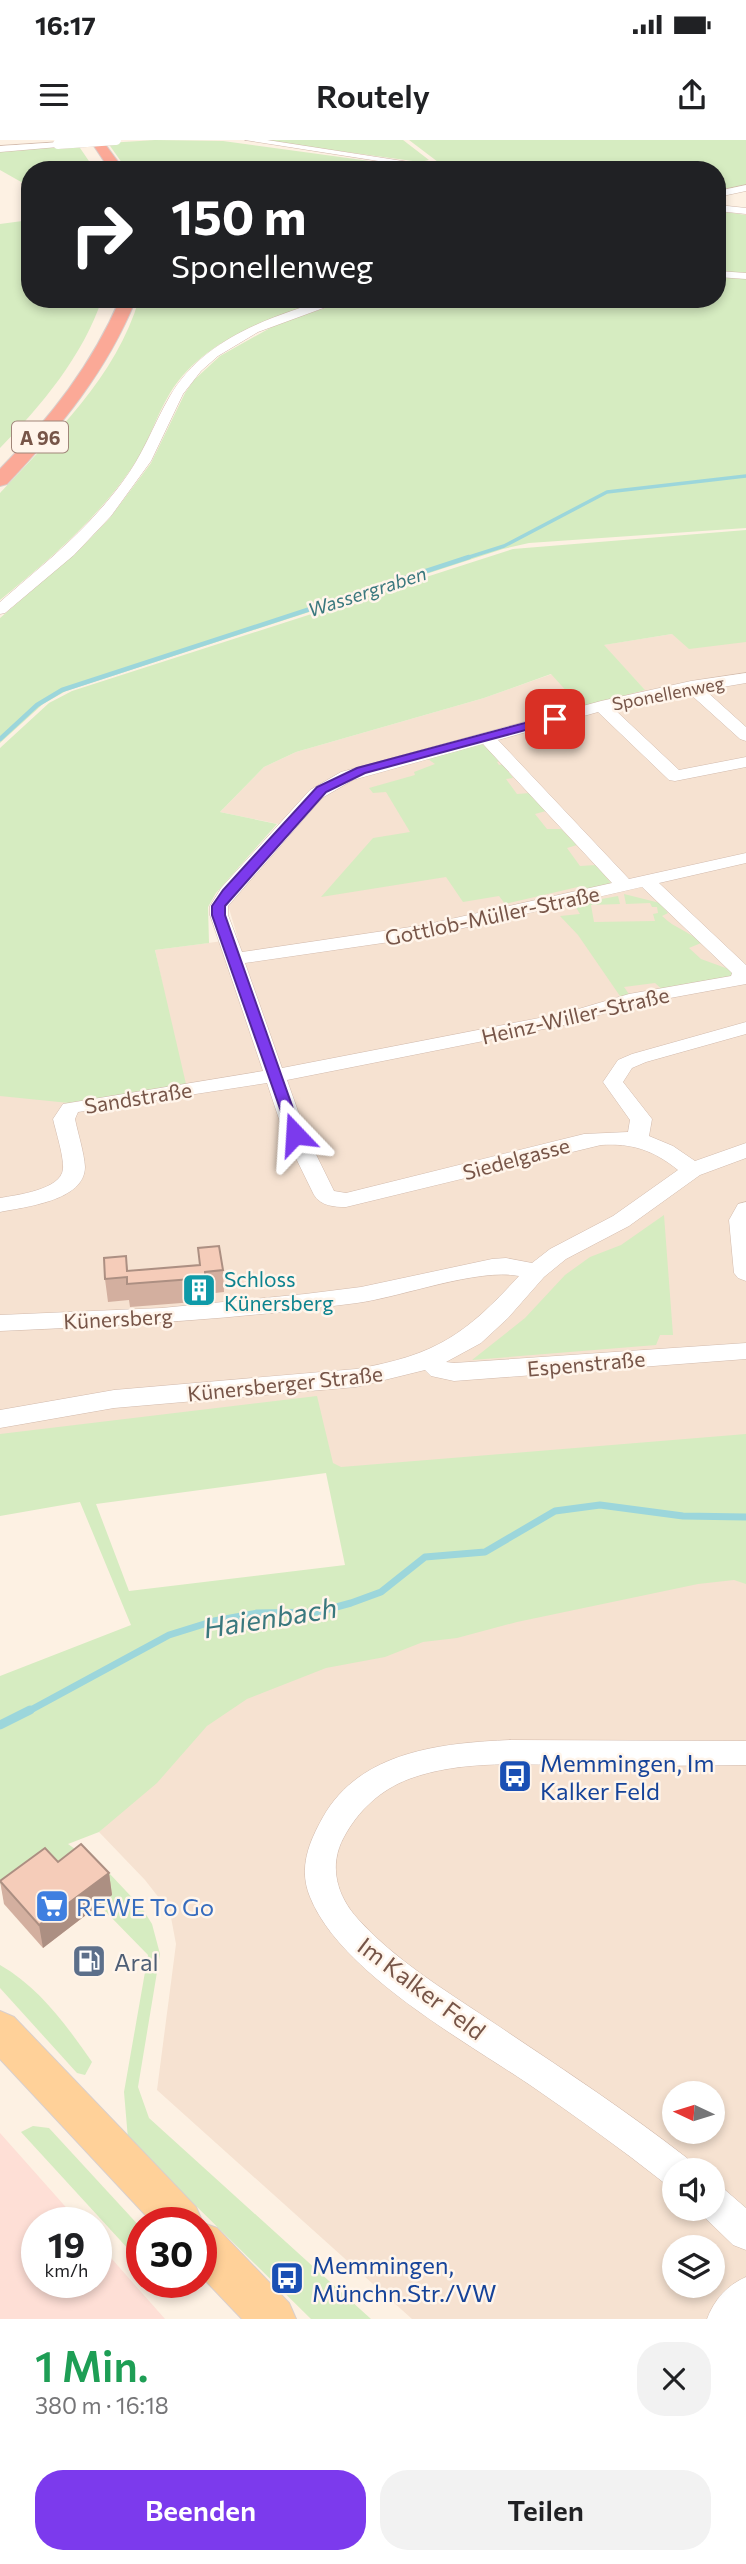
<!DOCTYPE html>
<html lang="de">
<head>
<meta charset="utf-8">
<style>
	body { margin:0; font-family:Commissioner,sans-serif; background:#f2f2f2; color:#202124; height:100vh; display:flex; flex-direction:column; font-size:26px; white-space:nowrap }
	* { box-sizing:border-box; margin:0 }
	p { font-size:23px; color:#757577 }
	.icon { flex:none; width:38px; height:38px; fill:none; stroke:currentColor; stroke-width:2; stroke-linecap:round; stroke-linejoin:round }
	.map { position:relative; height:2179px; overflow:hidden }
	.details { display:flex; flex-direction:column; background:#fff; flex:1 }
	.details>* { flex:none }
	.top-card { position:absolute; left:21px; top:21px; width:705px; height:147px; border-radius:28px; box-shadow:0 4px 10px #0003; background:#202124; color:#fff; overflow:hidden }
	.needle { width:46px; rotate:274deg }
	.fabs { position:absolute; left:662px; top:1941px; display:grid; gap:14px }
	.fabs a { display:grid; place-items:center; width:63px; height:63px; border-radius:50%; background:#fff; box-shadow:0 4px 10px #0003; font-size:35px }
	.speed { position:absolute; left:21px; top:2067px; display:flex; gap:14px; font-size:35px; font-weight:700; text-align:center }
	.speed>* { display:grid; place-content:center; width:91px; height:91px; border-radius:50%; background:#fff; box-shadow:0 4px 10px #0003; line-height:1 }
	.speed small { font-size:18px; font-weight:400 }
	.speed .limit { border:10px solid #d22; background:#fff; color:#111 }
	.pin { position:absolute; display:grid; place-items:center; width:60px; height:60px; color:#fff; margin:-30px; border-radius:14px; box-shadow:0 4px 10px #0006 }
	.me { position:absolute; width:77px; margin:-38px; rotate:340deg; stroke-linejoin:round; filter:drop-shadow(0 0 5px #0008) }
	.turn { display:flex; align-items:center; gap:24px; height:147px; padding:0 35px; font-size:32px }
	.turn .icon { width:91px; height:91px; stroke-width:2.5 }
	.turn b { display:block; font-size:49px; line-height:60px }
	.round { display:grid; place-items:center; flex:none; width:74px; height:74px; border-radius:28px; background:#f2f2f2 }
	.summary { display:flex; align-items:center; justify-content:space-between; height:119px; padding:0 35px }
	h1 { font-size:42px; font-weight:600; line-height:52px; color:#1e9e55 }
	.button { display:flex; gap:14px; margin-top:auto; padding:14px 35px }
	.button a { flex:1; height:80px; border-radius:28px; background:#7c3aed; color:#fff; font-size:28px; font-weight:600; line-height:80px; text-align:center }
	.button a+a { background:#f2f2f2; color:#202124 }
	.status { display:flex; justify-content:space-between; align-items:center; height:49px; padding:0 35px; background:#fff; direction:ltr }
	.status svg { height:19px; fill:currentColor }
	header { display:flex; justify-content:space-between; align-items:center; height:91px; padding:0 35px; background:#fff; font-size:32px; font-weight:600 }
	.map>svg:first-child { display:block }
</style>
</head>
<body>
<div class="status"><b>16:17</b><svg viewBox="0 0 49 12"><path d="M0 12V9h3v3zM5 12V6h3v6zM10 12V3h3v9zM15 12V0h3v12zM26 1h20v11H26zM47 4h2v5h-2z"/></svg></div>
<header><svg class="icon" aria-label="menu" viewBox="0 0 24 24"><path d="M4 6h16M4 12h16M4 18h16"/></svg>Routely<svg class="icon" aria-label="share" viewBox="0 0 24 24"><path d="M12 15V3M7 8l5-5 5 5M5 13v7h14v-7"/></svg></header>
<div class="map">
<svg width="746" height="2179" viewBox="0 0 746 2179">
	<rect width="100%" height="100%" fill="#fdf1e3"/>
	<g fill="#f6e2d1" fill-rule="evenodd">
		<polygon points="672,494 746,502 746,1298 328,1330 0,1299 0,956 175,903 155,810 238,799 228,765 293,687 220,672 264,627 296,612 484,558 552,534 644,549 603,505"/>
		<path d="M746 1428V2179H412L157 1950 176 1804 170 1772 145 1740 99 1692 237 1556 387 1499ZM674 1953H712V1992H674ZM674 2030H712V2068H674ZM674 2107H712V2146H674Z"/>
	</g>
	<polygon fill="#fedfd6" points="0,1993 79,2082 37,2082 37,2142 96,2142 96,2101 165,2179 0,2179"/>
	<g fill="#d6ecc1" fill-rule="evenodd">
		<polygon points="155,0 223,1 436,30 127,30 108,3"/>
		<polygon points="258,0 403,0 429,20 420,22"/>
		<polygon points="409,0 746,0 746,47 718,53 718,30 463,30 438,22"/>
		<polygon points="78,5 95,30 30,30 30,47 0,30 0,12"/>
		<polygon points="718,71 746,75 746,135 718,132"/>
		<path d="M30 80V159H102C83 216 41 266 0 308V84Z"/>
		<polygon points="718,135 746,138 746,388 529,403 503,409 66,551 43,564 0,603 0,478 81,408 109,379 151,323 185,253 194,240 220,216 279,183 353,159 718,159"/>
		<path d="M139 159H331C273 177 204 198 170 253 155 278 148 305 131 329 95 381 49 420 0 460V353C53 296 117 236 139 159Z"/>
		<polygon points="746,390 746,502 689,509 672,494 604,505 645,550 581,567 551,534 484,558 296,612 264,627 220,672 277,684 216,753 208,767 209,803 155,810 186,944 69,963 0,956 0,608 49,563 72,551 513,409"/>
		<polygon points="482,604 500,621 497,622 499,625 503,624 513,638 506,639 517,654 530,653 546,671 535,674 547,689 561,689 577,705 567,708 580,726 596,725 611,743 589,751 582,746 505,764 499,756 463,762 446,737 321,757 373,698 410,692 386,652 373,653 369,648 415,635 414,632 435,624 425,617"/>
		<path d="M624 754 660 763 668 773 662 776C675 789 688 790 701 803L689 808 701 819 734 831 733 839 664 851 655 843 624 847 631 857 622 859 578 795 560 776 580 774 574 764 618 756 620 764 591 765 594 782 655 781 653 774 658 773 657 767H652L650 763 626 764Z"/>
		<polygon points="664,1075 673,1195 660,1195 656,1205 472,1220 525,1178 565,1135 590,1117 621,1105"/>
		<path d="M317 1256 333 1323 341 1327 746 1294V1444L734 1440 698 1444 517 1482 457 1498 423 1502 385 1517 326 1528 247 1559 207 1586 157 1643 99 1692 68 1704 109 1733 142 1768 152 1784 160 1814 138 1947 149 1978 371 2179H311L128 1999 124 1952 148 1815 61 1726 0 1744V1536L131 1485 80 1362 0 1376V1294ZM326 1333 345 1425 129 1451 96 1364Z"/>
		<path d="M0 1825C39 1847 67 1886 92 1922L85 1935 77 1933 0 1848Z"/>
		<polygon points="33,1986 49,1988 142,2089 142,2124 21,1992"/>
	</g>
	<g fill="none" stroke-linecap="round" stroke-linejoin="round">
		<polyline stroke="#9cd6db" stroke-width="3.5" points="463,419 504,406 607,352 746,336"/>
		<polyline stroke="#9cd6db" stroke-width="4.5" points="0,599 37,565 62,550 469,417"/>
		<polyline stroke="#9cd6db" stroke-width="7" points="27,1572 169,1495 214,1481 257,1473 318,1472 351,1463 381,1452 425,1417 485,1412 555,1371 600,1365 683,1376 746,1377"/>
		<polyline stroke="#9cd6db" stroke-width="9" points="0,1585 30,1570"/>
		<g stroke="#d2baac" stroke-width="1">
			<g id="minor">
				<polygon points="245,0 267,0 461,30 436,30"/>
				<polygon points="61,2 61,6 58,7 0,12 0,6"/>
				<polygon points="746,45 746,51 718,57 718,51"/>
				<polygon points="718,65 746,68 746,74 718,71"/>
				<polygon points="718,131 746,133 746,139 718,137"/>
				<path d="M330 159H348L258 192 218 216 201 231 183 254 151 321 111 376 74 415 5 473 0 474V462C47 421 83 394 121 344 143 316 153 285 170 256 203 199 271 176 330 159Z"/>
				<path d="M746 533V543L705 550 746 587V601L740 599 689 553 613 568 679 630 746 617V627L675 641 669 640 598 572 498 600 629 739 746 713V723L659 743 746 825V844L632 865 569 884 287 940 306 994 334 1051 346 1053 584 994 628 992 630 980 603 942 618 920 632 914 746 882V894L646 922 632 928 623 942 652 979 649 996 673 1006 695 1021 746 1003V1018L700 1035 629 1086 566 1119 544 1137 508 1178 481 1203 446 1222 454 1223 746 1203V1219L454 1241 431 1236 425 1230 356 1247 114 1268 0 1288V1270L114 1250 356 1229C436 1215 465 1195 519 1136 477 1128 402 1157 357 1163 238 1179 119 1186 0 1191V1175L162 1168 305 1154 361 1147 492 1119 506 1118 532 1123 550 1109 613 1076 678 1030C653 1010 632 1003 601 1005L346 1067C334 1067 321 1066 314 1055L284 994 267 943 78 972 75 979C78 994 84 1012 85 1027 85 1061 24 1067 0 1072V1058C16 1055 61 1050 63 1029 64 1017 56 992 53 979L63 964 263 931 210 775V766L221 748 310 650 341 632 601 561 691 541ZM483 604 612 743 424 785 242 812 228 775V766L322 658 353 640ZM642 747 732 833 731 836 629 854 565 873 282 928 245 823 424 797Z"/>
				<polygon points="746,1062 746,1141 738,1138 734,1133 729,1080 738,1064"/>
				<path d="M510 1600 746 1601V1625C691 1626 637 1626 582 1625 525 1625 463 1619 409 1639 380 1650 358 1671 344 1697 328 1726 337 1756 358 1779 394 1819 443 1849 488 1879 555 1924 623 1968 687 2018L692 2030H674V2047L663 2042C620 2008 575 1976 530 1945 463 1900 340 1832 310 1757 298 1728 309 1702 323 1677 360 1611 442 1603 510 1600Z"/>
				<polygon points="712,2044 724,2049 746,2068 746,2110 733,2105 700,2073 698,2068 712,2068"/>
				<path d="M746 2137V2179H707C714 2160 727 2145 746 2137Z"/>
			</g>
		</g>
		<g stroke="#d9cfcc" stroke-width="2">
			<polygon id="major" points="0,1871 14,1877 196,2067 203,2083 217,2088 289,2163 296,2179 242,2179 201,2136 201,2082 152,2082 0,1919"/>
		</g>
		<g stroke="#d9cfcc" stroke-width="2">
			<g id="highway">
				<polygon points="90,0 102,0 124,30 110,30"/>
				<path d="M120 159H136C107 231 60 288 7 344L0 346V329C50 278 92 225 120 159Z"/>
			</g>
		</g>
		<use href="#minor" fill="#fff" fill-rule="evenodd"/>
		<use href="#major" fill="#ffd199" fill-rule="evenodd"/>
		<use href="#highway" fill="#fba997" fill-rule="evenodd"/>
		<g stroke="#d2baac" stroke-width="10" stroke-linecap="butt">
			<polyline id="minor-bridge" points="58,4 116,0"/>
		</g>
		<use href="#minor-bridge" stroke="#fff" stroke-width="10"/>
	</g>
	<g fill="#d3af9f">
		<polygon points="198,1108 223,1130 224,1152 206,1154 207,1161 130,1167 129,1160 108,1162 105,1139 126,1116 128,1131 200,1125"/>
		<polygon points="58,1722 109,1733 112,1755 43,1808 4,1764 0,1741"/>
	</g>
	<polygon fill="#ac8f82" points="109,1733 112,1755 43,1808 39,1785"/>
	<g fill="#f5ccb9" stroke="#ac8f82" stroke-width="2">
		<polygon points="219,1106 223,1130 205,1132 205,1138 127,1144 127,1137 105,1139 104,1118 126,1116 127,1131 200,1125 198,1108"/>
		<polygon points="81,1704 109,1733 39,1785 0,1741 45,1708 58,1722"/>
	</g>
	<polygon fill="#7c3aed" stroke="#51269a" stroke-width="2" points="555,575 559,576 559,581 365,633 326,652 225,766 225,775 302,994 300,997 290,997 212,775 212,766 223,750 317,647 357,628"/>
	<defs>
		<g id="building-square" transform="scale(1.75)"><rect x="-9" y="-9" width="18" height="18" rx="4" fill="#0f9aa8" stroke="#fff5eb"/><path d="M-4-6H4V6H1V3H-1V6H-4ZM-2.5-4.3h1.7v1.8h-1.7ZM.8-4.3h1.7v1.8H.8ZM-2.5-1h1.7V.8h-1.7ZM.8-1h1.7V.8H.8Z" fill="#fff"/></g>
		<g id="bus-square" transform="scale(1.75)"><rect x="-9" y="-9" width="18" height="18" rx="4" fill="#1a4fb4" stroke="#fff5eb"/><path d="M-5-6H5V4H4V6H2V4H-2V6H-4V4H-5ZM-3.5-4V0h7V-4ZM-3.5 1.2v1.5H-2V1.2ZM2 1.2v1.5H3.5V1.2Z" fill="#fff"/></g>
		<g id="supermarket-square" transform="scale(1.75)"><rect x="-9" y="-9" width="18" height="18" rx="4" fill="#3f7fe0" stroke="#fff5eb"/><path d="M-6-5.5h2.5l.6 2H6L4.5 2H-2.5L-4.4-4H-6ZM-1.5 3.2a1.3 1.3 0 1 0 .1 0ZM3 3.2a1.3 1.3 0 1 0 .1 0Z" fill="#fff"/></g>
		<g id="fuel-square" transform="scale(1.75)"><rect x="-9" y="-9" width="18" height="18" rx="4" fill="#5c6f8a" stroke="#fff5eb"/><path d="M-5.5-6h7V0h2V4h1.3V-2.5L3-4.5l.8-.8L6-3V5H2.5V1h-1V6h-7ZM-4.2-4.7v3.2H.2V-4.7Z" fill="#fff"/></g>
	</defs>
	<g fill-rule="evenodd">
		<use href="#building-square" x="199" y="1150"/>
		<use href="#bus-square" x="515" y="1636"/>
		<use href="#supermarket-square" x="52" y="1766"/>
		<use href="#fuel-square" x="89" y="1821"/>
		<use href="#bus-square" x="287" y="2138"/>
	</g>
	<g text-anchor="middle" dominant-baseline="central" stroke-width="5" stroke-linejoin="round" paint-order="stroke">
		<g font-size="18" fill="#775548" stroke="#fff5eb">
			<text transform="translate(668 553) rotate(-11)">Sponellenweg</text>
		</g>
		<rect fill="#fff5eb" stroke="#a08579" stroke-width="2" x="12" y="281.5" width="56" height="31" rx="5"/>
		<g font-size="19" font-weight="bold" fill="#775548">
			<text x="40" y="297">A 96</text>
		</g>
		<g font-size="19" font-style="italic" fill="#3a787e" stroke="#fff5eb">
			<text transform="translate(367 451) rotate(-18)">Wassergraben</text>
		</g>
		<g font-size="21" fill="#775548" stroke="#fff5eb">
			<text transform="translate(492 775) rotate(-12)">Gottlob-Müller-Straße</text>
			<text transform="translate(575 875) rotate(-13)">Heinz-Willer-Straße</text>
			<text transform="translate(138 957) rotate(-9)">Sandstraße</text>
			<text transform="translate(516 1018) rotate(-15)">Siedelgasse</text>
			<text transform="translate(118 1178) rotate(-3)">Künersberg</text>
			<text transform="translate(586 1223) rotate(-5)">Espenstraße</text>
			<text transform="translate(285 1243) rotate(-6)">Künersberger Straße</text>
		</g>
		<g font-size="21" fill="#0d838f" stroke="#fff5eb" text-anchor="start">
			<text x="224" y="1138">Schloss<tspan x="224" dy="24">Künersberg</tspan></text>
		</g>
		<g font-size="24" fill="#164399" stroke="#fff5eb" text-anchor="start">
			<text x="540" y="1622">Memmingen, Im<tspan x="540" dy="28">Kalker Feld</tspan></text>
			<text x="312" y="2124">Memmingen,<tspan x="312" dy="28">Münchn.Str./VW</tspan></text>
		</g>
		<g font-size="24" fill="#366cbe" stroke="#fff5eb" text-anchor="start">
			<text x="76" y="1766">REWE To Go</text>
		</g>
		<g font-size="24" fill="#4e5e75" stroke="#fff5eb" text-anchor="start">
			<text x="114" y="1821">Aral</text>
		</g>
		<g font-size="24" fill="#775548" stroke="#fff5eb">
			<text transform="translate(422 1848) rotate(37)">Im Kalker Feld</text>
		</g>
		<g font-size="28" font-style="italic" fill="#3a787e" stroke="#fff5eb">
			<text transform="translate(270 1477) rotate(-9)">Haienbach</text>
		</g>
	</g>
</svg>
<div class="fabs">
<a><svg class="needle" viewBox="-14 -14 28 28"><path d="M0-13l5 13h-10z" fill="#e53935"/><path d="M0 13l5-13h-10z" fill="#757577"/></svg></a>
<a><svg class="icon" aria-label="sound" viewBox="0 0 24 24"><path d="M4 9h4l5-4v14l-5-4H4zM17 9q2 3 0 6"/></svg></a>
<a><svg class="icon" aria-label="layers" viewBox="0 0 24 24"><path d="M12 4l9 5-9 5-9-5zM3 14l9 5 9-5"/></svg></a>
</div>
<div class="speed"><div>19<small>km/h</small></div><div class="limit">30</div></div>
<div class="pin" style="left:555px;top:579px;background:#d93025"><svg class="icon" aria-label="arrive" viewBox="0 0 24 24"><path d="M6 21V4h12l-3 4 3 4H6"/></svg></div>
<svg class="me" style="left:295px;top:994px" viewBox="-20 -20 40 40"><path d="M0-17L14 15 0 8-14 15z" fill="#7c3aed" stroke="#fff" stroke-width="4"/></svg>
<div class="top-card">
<div class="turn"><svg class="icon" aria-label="right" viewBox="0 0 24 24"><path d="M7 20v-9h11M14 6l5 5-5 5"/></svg><div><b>150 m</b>Sponellenweg</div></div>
</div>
</div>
<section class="details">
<div class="summary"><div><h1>1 Min.</h1><p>380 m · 16:18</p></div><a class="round"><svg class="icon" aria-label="close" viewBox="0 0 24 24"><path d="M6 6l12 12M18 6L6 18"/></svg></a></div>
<div class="button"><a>Beenden</a><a>Teilen</a></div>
</section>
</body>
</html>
